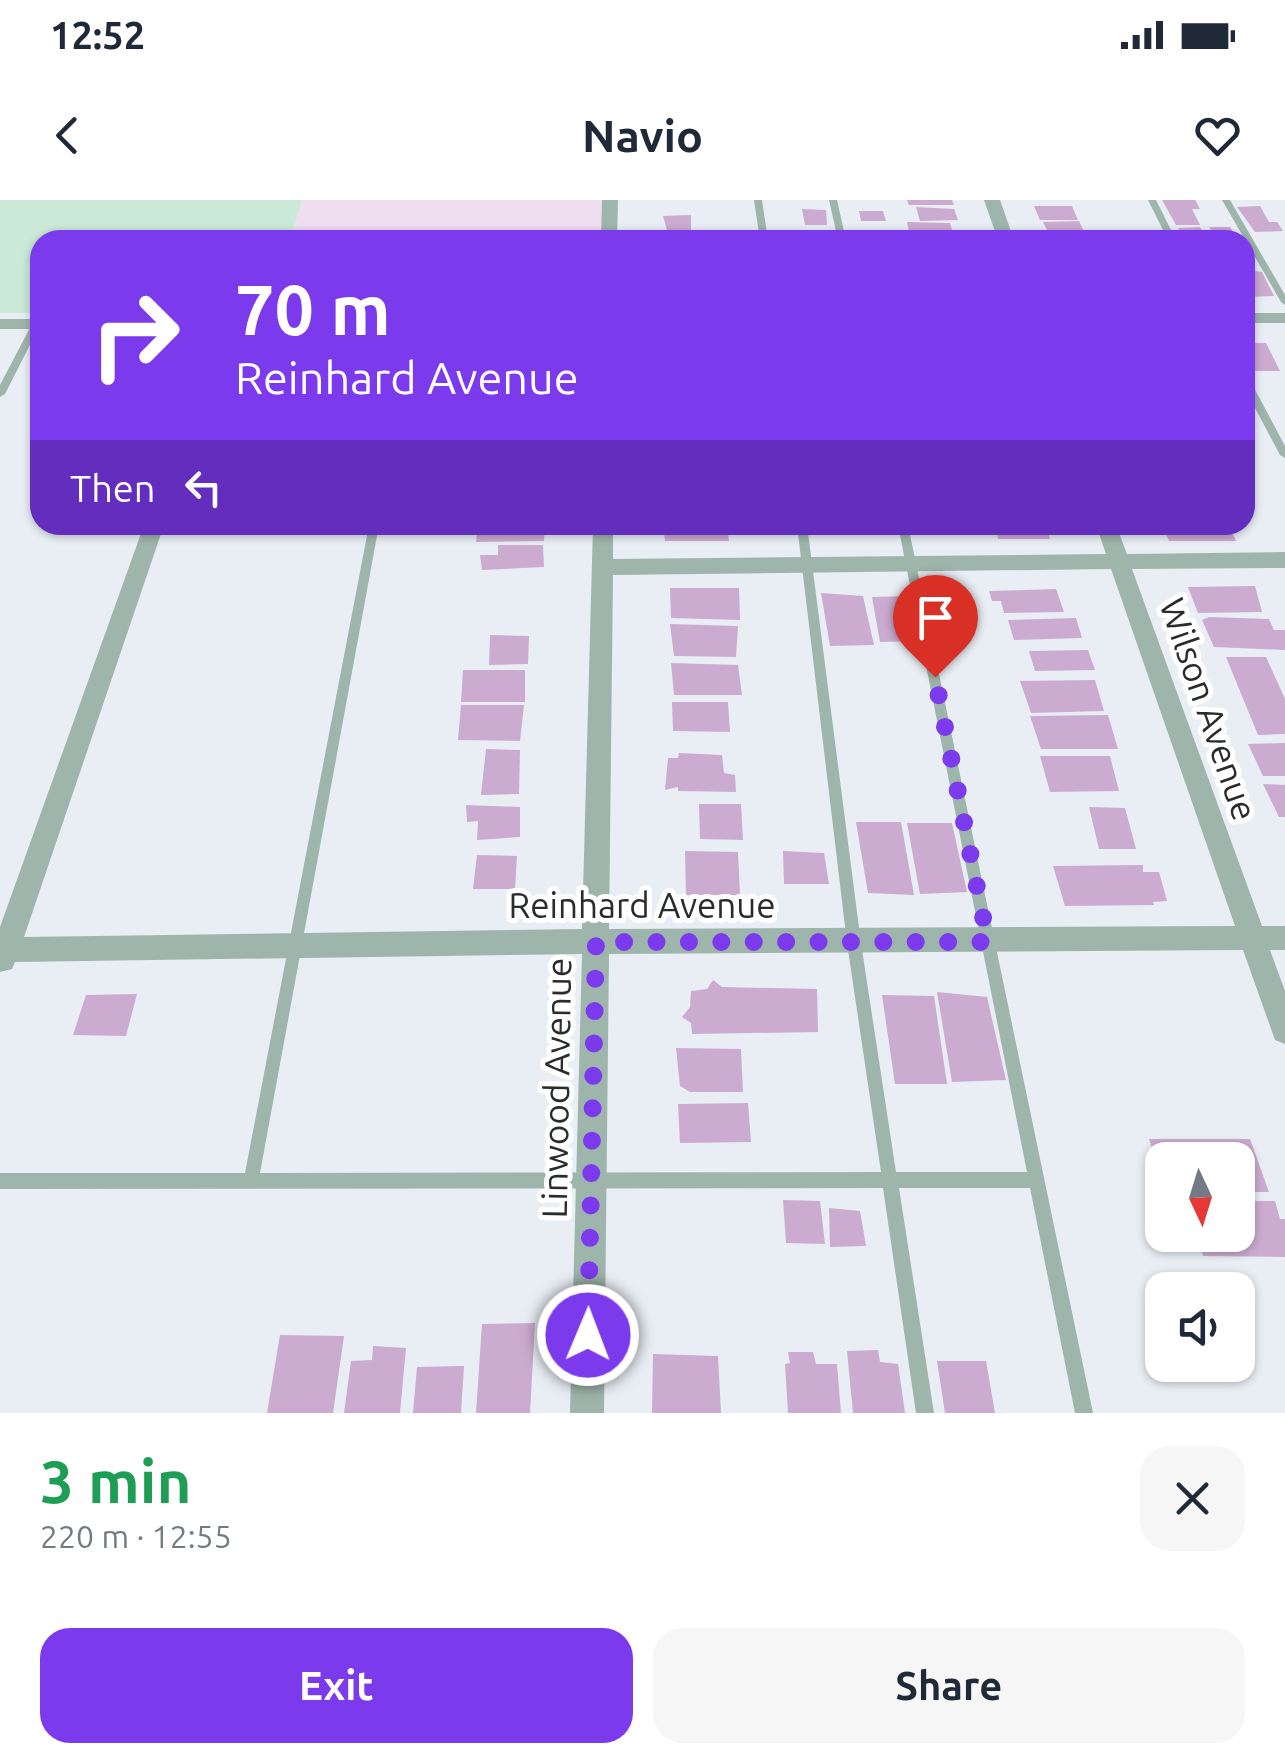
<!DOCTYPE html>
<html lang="en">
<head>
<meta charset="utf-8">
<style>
	body { margin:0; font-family:Ubuntu,sans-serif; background:#f6f6f7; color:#1f2937; height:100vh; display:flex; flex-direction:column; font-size:38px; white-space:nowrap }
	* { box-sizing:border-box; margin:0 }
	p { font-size:32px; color:#747a83 }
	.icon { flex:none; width:55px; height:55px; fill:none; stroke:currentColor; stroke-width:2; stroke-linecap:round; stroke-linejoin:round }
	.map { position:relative; height:1213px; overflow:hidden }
	.drawer { display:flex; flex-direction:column; background:#fff; flex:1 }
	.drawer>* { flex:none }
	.top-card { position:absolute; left:30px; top:30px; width:1225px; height:305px; border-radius:30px; box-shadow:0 2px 8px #0004; background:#7c3aed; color:#fff; overflow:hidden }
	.needle { width:65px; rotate:176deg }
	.controls { position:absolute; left:1145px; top:942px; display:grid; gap:20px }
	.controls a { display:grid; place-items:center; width:110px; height:110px; border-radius:20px; background:#fff; box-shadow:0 2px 8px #0004; font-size:50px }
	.pin { position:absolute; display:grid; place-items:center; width:85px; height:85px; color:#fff; margin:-102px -42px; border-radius:50% 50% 50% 0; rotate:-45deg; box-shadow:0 0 10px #0007 }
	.pin .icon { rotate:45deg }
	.me { position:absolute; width:110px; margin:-55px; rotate:1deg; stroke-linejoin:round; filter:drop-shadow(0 0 8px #0008) }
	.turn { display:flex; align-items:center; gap:35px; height:210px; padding:0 40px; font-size:45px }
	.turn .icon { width:130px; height:130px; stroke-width:2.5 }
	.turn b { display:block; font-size:70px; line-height:85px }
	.then { display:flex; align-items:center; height:95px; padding:0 40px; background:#0003; gap:20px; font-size:38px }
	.round { display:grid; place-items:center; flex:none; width:105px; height:105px; border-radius:30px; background:#f6f6f7 }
	.headline { display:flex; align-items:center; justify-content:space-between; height:170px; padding:0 40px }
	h1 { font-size:60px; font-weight:600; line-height:75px; color:#1e9e55 }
	.action { display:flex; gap:20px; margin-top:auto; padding:20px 40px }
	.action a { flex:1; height:115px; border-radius:30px; background:#7c3aed; color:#fff; font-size:40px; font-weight:600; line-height:115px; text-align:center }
	.action a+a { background:#f6f6f7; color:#1f2937 }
	.status { display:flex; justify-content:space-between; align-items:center; height:70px; padding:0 50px; background:#fff; direction:ltr }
	.status svg { height:28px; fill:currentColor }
	header { display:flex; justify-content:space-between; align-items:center; height:130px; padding:0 40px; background:#fff; font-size:45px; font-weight:600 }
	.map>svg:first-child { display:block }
</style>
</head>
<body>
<div class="status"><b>12:52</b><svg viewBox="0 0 49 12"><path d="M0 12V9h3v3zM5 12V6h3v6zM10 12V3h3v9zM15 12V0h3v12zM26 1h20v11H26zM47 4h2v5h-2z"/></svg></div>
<header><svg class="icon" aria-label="back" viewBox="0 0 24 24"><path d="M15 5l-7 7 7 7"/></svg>Navio<svg class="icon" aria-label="heart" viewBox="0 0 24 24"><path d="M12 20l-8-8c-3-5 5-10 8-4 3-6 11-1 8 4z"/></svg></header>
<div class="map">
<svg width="1285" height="1213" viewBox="0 0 1285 1213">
	<rect width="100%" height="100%" fill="#e9eef5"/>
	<polygon fill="#eedef0" points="302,0 609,0 608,40 290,40"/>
	<polygon fill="#cae9d6" points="0,0 302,0 290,40 40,40 40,113 0,113"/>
	<g fill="#cbabd0">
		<polygon points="907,0 952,0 954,5 909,5"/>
		<polygon points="1162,0 1195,0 1200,9 1192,9 1200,25 1176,25"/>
		<polygon points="1034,6 1072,6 1078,20 1040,20"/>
		<polygon points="1260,6 1269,22 1277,22 1283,31 1255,32 1237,7"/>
		<polygon points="916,7 954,9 958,20 920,21"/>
		<polygon points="802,9 826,10 827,25 805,25"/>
		<polygon points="859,11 883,11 886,21 861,21"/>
		<polygon points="691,15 691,30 667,30 663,16"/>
		<polygon points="1079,21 1086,36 1050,36 1043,22"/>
		<polygon points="907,22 950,23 952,30 959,30 960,34 910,36"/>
		<polygon points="1200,27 1207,40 1184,40 1178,28"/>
		<polygon points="1209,27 1230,27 1237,38 1216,38"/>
		<polygon points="722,31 749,31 751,40 723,40"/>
		<polygon points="655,33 690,33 691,40 655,40"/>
		<polygon points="1245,69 1262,72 1274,96 1247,97"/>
		<polygon points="1245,143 1266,143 1280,171 1250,171 1245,161"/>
		<polygon points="478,325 545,325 544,341 476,342"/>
		<polygon points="663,325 727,325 729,341 665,341"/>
		<polygon points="914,325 940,325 943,335 917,335"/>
		<polygon points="996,325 1046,325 1050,339 998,339"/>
		<polygon points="1162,325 1229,325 1236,341 1169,341"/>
		<polygon points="498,345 543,345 544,367 482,370 480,355 498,355"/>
		<polygon points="1255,386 1262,412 1198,413 1188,387"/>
		<polygon points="670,388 739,388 740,420 671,418"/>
		<polygon points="1056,389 1064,412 1004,413 1001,401 992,401 989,391"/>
		<polygon points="821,393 863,396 874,445 830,446"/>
		<polygon points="907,396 916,441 880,442 872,397"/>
		<polygon points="1209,417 1269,419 1274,430 1285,430 1285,450 1214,447 1202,420"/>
		<polygon points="1076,418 1082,438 1014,440 1008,420"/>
		<polygon points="670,424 738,426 736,457 674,456"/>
		<polygon points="490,435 529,436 528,464 489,465"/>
		<polygon points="1088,450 1095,470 1035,471 1029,451"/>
		<polygon points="1226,457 1266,457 1285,499 1285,534 1258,535"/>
		<polygon points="671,463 738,465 742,495 674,495"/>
		<polygon points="463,470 525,470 525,502 461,502"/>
		<polygon points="1095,480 1104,511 1031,513 1020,481"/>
		<polygon points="672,502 728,502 730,532 673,531"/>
		<polygon points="461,505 524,505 520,541 458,540"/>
		<polygon points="1108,515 1118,549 1041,549 1030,516"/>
		<polygon points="1285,543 1285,576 1263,576 1248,544"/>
		<polygon points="486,549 520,550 519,594 481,595"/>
		<polygon points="679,553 722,555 724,573 735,575 736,592 678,591 678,587 665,590 668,558 678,558"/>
		<polygon points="1040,556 1110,556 1119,591 1050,592"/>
		<polygon points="1263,584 1285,585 1285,617 1279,617"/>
		<polygon points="699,604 741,604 743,640 700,639"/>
		<polygon points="466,605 520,607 520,637 477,640 478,621 467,622"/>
		<polygon points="1089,607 1125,608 1136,649 1099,649"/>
		<polygon points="856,622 901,622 914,695 868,693"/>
		<polygon points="907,623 952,623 967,692 920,694"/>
		<polygon points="685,651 738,652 740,695 686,695"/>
		<polygon points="783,651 824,653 829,684 784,684"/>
		<polygon points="477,655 517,656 515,689 473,689"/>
		<polygon points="1143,665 1143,672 1159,672 1167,701 1153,702 1154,705 1065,706 1053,666"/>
		<polygon points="713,780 722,787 817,789 818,832 692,834 691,823 682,817 690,807 691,791 707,789"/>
		<polygon points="937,792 987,797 1006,880 952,882"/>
		<polygon points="137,794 126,836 73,835 86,795"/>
		<polygon points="882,795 934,796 947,884 895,884"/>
		<polygon points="676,848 741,849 743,892 690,892 680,886"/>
		<polygon points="748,903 751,942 680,943 678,904"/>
		<polygon points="1149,939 1250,939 1269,992 1238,992 1238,960 1162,960 1162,978"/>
		<polygon points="783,1000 820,1001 825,1044 786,1043"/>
		<polygon points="1238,1001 1275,1001 1280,1019 1285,1019 1285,1057 1203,1056 1197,1035 1238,1035"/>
		<polygon points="829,1008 860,1011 866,1046 830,1047"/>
		<polygon points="535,1123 530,1213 476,1213 482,1124"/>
		<polygon points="280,1135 344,1136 333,1213 267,1213"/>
		<polygon points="373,1146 406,1148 400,1213 344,1213 351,1161 372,1160"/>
		<polygon points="878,1150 880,1162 898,1164 905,1213 853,1213 847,1151"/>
		<polygon points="788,1152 813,1152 816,1164 837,1164 841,1213 788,1213 785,1164 790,1163"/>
		<polygon points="653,1154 718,1156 721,1213 652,1213"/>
		<polygon points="937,1161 986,1161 995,1213 945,1213"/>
		<polygon points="464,1166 461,1213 413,1213 417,1167"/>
	</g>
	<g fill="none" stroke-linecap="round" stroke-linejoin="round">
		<g fill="#9eb5ab" fill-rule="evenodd">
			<polygon points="754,0 762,0 768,40 760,40"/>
			<polygon points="829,0 837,0 846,40 838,40"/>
			<polygon points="1148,0 1156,0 1176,40 1168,40"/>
			<polygon points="1222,0 1230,0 1285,95 1285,105 1281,102"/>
			<polygon points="33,122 39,122 40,125 5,194 0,197 0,185"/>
			<polygon points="1245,177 1250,180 1285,246 1285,258 1280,255 1245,189"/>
			<polygon points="369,325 379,325 260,973 881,972 847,743 797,325 807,325 861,743 896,972 1027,972 898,325 908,325 1093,1213 1075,1213 1030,988 899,988 934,1213 916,1213 883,988 0,989 0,973 245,973"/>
		</g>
		<g fill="#9eb5ab" fill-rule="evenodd">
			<polygon points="602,0 618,0 617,40 601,40"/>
			<polygon points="984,0 1000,0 1014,40 998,40"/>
			<rect x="1245" y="113" width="40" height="10"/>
			<rect x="0" y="119" width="40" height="10"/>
			<path d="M144 325H164L24 737 582 729 593 325H613V359L1106 354 1096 325H1116L1127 354 1285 352V368L1132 369 1262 726H1285V750H1270L1285 791V844L1275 840 1243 750 609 754 604 1213H570L582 754 15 762 12 769 0 772V727ZM1111 369 1235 726 609 729 613 375Z"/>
		</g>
	</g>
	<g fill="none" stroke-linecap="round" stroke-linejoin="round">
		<polyline stroke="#7c3aed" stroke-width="18" stroke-dasharray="0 32.4" points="588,1135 596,742 988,742 935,477"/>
	</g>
	<g text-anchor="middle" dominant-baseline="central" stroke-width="10" stroke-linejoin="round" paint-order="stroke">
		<g font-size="35" fill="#2a2b2e" stroke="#fff">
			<text transform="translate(1209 509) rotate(71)">Wilson Avenue</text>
			<text x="642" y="705">Reinhard Avenue</text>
			<text transform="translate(556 888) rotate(-89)">Linwood Avenue</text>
		</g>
	</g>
</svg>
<div class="controls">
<a><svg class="needle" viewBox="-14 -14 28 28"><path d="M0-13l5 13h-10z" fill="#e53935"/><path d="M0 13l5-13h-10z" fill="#747a83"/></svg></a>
<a><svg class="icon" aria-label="sound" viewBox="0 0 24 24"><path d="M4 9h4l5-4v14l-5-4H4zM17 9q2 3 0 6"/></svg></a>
</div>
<div class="pin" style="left:935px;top:477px;background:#d93025"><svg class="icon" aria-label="arrive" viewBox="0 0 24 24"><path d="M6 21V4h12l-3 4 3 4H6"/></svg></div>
<svg class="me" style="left:588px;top:1135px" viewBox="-20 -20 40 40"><circle r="17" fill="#7c3aed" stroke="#fff" stroke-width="3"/><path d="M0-11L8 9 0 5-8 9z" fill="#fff"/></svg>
<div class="top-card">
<div class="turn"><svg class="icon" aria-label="right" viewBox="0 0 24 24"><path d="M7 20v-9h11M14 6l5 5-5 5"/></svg><div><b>70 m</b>Reinhard Avenue</div></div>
<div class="then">Then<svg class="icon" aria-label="left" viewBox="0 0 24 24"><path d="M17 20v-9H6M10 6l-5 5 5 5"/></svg></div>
</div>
</div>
<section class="drawer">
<div class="headline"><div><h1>3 min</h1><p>220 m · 12:55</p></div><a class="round"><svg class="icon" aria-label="close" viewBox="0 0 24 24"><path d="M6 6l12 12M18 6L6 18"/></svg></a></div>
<div class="action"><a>Exit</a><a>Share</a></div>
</section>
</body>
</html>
